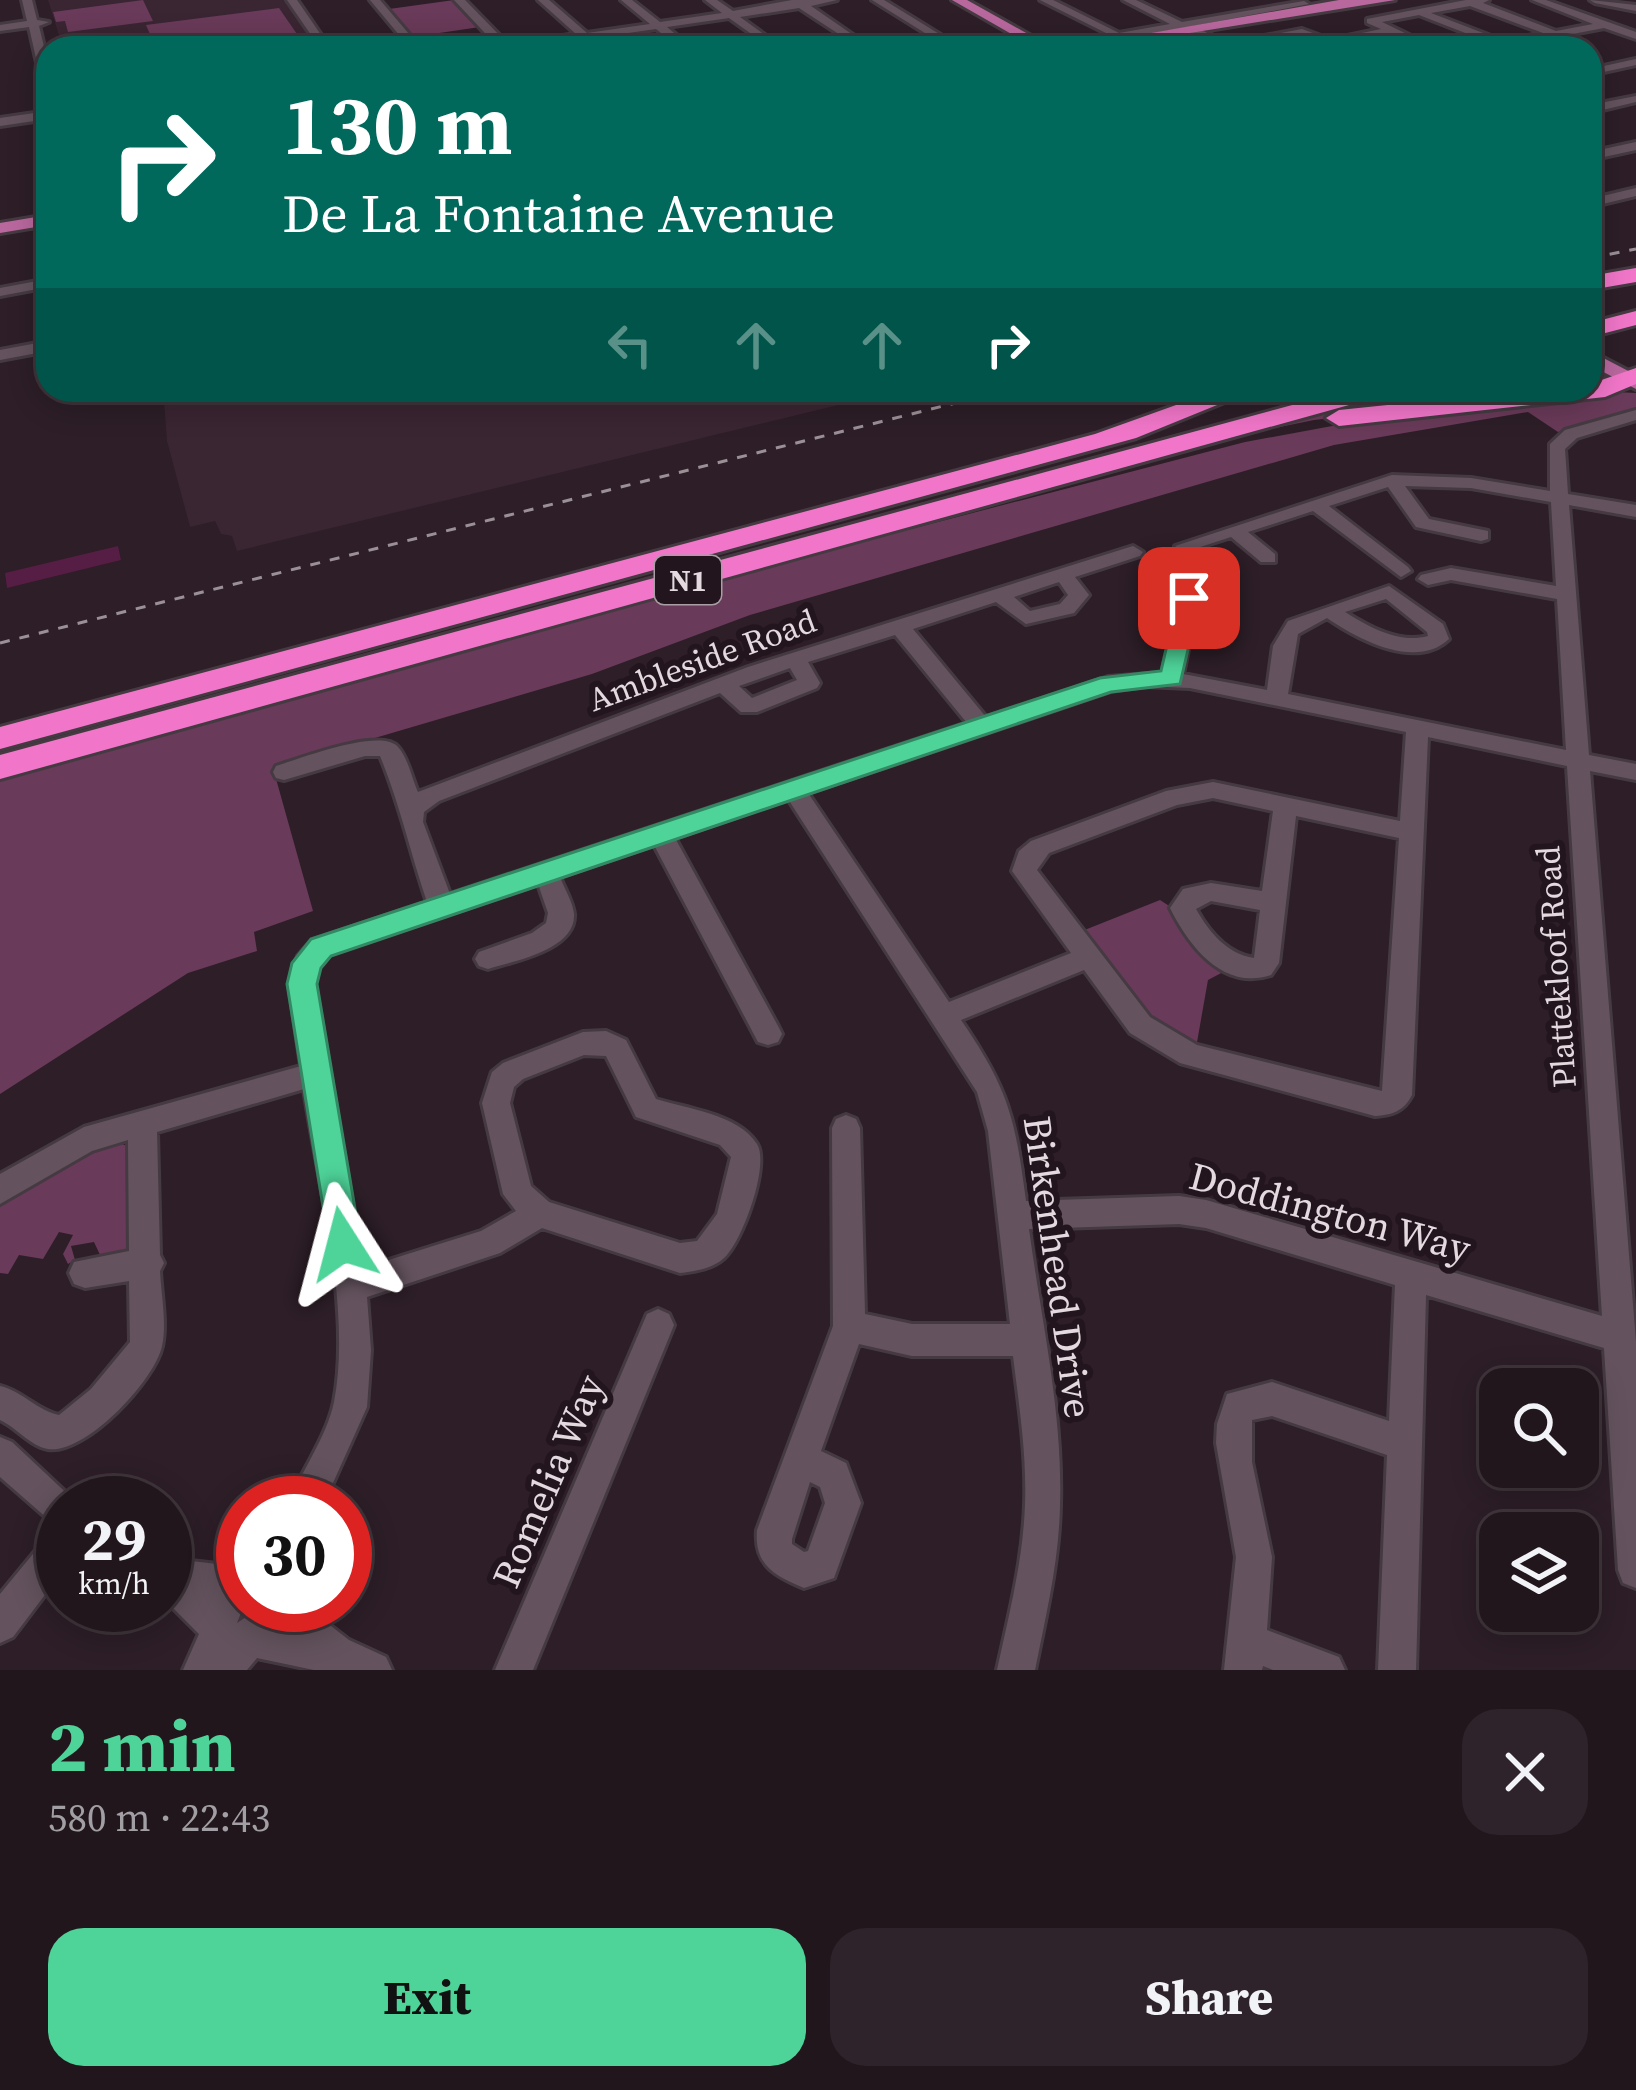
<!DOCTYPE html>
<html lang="en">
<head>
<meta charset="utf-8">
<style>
	body { margin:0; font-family:"Source Serif 4",serif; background:#2e232a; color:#f1f3f6; height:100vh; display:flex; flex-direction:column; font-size:45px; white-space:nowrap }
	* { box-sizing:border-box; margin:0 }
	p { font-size:39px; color:#a29fa4 }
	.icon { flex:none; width:66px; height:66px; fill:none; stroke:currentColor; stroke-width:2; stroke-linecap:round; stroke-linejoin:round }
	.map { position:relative; height:1670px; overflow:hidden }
	.side { display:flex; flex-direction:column; background:#22161d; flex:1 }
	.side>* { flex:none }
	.banner { position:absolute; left:36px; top:36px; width:1566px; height:366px; border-radius:36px; box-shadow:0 6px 30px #0003,0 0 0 3px #3f353b; background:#00695c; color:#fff; overflow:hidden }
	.fabs { position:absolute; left:1479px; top:1368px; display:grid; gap:24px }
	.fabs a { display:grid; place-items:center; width:120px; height:120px; border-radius:24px; background:#22161d; box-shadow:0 6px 30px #0003,0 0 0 3px #3f353b; font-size:60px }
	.speed { position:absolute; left:36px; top:1476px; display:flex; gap:24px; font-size:60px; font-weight:700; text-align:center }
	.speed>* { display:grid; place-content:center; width:156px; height:156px; border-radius:50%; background:#22161d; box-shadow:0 6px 30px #0003,0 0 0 3px #3f353b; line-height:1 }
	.speed small { font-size:30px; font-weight:400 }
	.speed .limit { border:18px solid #d22; background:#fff; color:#111 }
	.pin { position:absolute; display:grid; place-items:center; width:102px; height:102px; color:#fff; margin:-51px; border-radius:24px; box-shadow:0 6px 18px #0006 }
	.me { position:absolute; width:132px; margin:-66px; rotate:351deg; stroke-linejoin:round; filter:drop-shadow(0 0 9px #0008) }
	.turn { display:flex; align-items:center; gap:42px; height:252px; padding:0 48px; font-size:54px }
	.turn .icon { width:156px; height:156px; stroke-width:2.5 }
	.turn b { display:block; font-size:84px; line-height:102px }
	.lanes { display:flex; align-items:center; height:114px; padding:0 48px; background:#0003; justify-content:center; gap:60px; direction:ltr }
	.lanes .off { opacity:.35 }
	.round { display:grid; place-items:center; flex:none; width:126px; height:126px; border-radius:36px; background:#2e232a }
	.head { display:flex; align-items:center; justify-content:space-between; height:204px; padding:0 48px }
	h1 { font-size:72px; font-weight:800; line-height:90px; color:#4ed399 }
	.cta { display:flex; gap:24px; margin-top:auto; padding:24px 48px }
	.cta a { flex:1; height:138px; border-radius:36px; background:#4ed399; color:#111; font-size:48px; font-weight:800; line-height:138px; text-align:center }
	.cta a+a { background:#2e232a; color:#f1f3f6 }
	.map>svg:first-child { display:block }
</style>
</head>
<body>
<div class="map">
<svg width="1636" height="1670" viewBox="0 0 1636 1670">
	<rect width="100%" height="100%" fill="#2d1e27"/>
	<g fill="#3a2532">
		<polygon points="48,0 285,0 319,48 63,48"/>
		<polygon points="160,390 900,390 237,551 232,536 221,534 215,521 190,527 167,441 164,400 158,397"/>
	</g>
	<g fill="#693a59">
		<polygon points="143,0 153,21 68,32 65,21 56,22 53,12"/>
		<polygon points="454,0 480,27 412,37 389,9"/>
		<polygon points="279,8 299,37 219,48 156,48 146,25"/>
		<polygon points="1400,390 1574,390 1314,420 1235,436"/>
		<polygon points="1617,392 1636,393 1636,410 1558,432 1528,412 1334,445 750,615 592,674 273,768 313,911 254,932 257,951 188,973 0,1094 0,781 861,542 1245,442 1386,416"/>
		<polygon points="1160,900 1177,911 1227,970 1208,980 1196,1048 1161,1031 1077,933"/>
		<polygon points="117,1142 130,1147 133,1248 101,1257 94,1242 71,1246 75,1260 68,1264 63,1254 73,1235 59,1232 43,1259 19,1255 8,1274 0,1273 0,1202 65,1158"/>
	</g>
	<polygon fill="#561d45" points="118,546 121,560 7,588 5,573"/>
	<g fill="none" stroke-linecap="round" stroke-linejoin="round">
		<g stroke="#463a42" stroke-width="6">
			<g id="minor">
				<polygon points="22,0 32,0 37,20 49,22 39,26 48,63 48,88 42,85 29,27 0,31 0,25 27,21"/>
				<polygon points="287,0 297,0 330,48 320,48"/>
				<polygon points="370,0 380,0 421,48 410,48"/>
				<polygon points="454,0 465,0 508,44 576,34 538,0 549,0 587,33 650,24 621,0 632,0 660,22 722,13 705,0 717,0 733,11 792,0 837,0 811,6 872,48 860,48 799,8 740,17 783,48 771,48 729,18 667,27 692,48 680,48 656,29 593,38 596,42 591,45 582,40 499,48"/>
				<polygon points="872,0 884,0 962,48 949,48"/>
				<polygon points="1040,0 1053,0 1119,33 1170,24 1123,0 1136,0 1182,22 1304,1 1309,4 1193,26 1238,48 1224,48 1188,31 1188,27 1118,39"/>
				<path d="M1466 0H1489L1483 3 1556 31 1593 24 1532 0H1546L1636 32V39L1604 28 1499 48H1477L1491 43 1419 15 1382 22 1436 48C1418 48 1406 35 1389 34 1361 33 1322 48 1290 48L1381 29 1367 23V19ZM1470 6 1543 33 1504 41 1431 13Z"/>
				<polygon points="1590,0 1636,5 1636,11 1595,3"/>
				<polygon points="1302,29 1321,36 1264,40 1259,37"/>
				<polygon points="1636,59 1636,65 1590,75 1590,69"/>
				<polygon points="1636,96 1636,102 1590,113 1590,105"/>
				<polygon points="48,111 48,119 0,126 0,118"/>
				<polygon points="1636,142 1636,150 1590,160 1590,152"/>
				<polygon points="1636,188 1636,196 1590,207 1590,199"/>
				<polygon points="48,279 48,287 0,296 0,288"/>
				<polygon points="48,341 48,351 0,360 0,350"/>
				<path d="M1636 410V420L1577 438 1565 449 1568 494 1636 505V517L1569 505 1589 755 1636 764V780L1590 771 1636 1342V1588L1623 1583 1618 1570 1604 1348 1426 1295 1416 1670H1378L1387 1455 1272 1416 1252 1420V1462L1272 1557 1267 1630 1339 1657 1345 1670H1273L1263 1666 1262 1670H1224L1236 1557 1216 1443 1217 1424 1227 1394 1272 1382 1389 1421 1395 1285 1206 1228 1179 1224 1029 1229C1041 1319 1063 1413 1060 1505 1059 1561 1046 1615 1035 1670H997C1009 1615 1023 1561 1025 1505 1027 1455 1019 1405 1013 1356H912L859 1344 821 1451 846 1463 861 1503 834 1578 804 1588C775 1576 754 1565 757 1530L833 1326 832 1128 836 1119 846 1115 856 1119 860 1128 865 1314 912 1324H1010L988 1131 977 1092 788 799 675 838 778 1026 782 1034 778 1042 768 1045 758 1042 654 845 560 877C564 888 573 902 574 914 576 950 513 961 488 969L479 966 475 959 479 952 532 933 546 923 548 913 538 884 330 954 319 967 315 984 363 1268 481 1231 516 1211 503 1194 482 1103 492 1072 503 1063 583 1032 606 1031 626 1040 656 1099C687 1109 738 1114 757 1144 770 1165 742 1242 724 1258 712 1269 695 1271 680 1273L542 1228 500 1253 367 1297 371 1350 367 1407 324 1503H288C302 1471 327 1436 334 1402 352 1311 318 1181 304 1089L157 1132 160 1255 164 1263 160 1271C161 1294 167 1323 162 1346 155 1380 85 1455 48 1449 30 1446 16 1427 0 1420V1386C22 1391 38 1411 59 1415L91 1389 130 1342 129 1281 85 1288 74 1284 69 1273 74 1262 129 1251 128 1140 92 1151 0 1204V1174L84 1127 301 1066 289 984 298 956 312 940 427 902C410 852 400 804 380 756H365L284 780 276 778 273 772 276 766C299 759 381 727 398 747 408 758 412 779 418 792L748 667 1133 546 1143 552 1140 556 1075 577 1089 595 1074 613 1026 624 996 602 913 629 986 717 1108 677 1162 673 1179 598 1189 592 1199 598 1183 674 1267 690 1273 646 1288 621 1389 586 1443 624 1449 639C1416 670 1359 640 1327 618L1298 634 1288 694 1566 750 1557 599 1451 580 1428 585 1418 579 1421 575 1451 568 1556 586 1551 502 1471 488 1405 486 1429 519 1488 531V539L1481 541 1416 527 1388 487 1329 506 1408 567 1411 571 1401 577 1313 511 1248 532 1275 554V562H1261L1231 537 1185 552 1175 546 1392 475 1471 478 1550 491V444L1565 430ZM1059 582 1068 595 1060 604 1030 611 1014 597ZM1386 599 1427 632 1428 636C1399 644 1369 627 1345 612ZM895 635 967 723 450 894 423 822 424 812 439 801 720 693 741 712H757L817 688 820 683 808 662ZM790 668 797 680 752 698 739 686ZM1145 686 1190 688 1406 732 1400 821 1213 782 1166 791 1031 841 1019 851 1012 871 1071 953 949 1002 808 793 1111 691ZM1428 737 1567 766 1602 1316 1206 1200 1179 1196 1026 1201C1015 1118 1009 1090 961 1020L1084 970 1130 1033 1180 1063 1375 1116C1392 1115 1404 1111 1412 1095ZM1213 798 1273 811 1262 891 1211 883 1183 889 1170 908C1189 946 1223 991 1271 975L1279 963 1296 816 1399 838 1382 1091 1197 1045 1150 1017 1037 870 1049 853 1177 805ZM1211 901 1260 910 1254 958C1227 954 1209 932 1196 909ZM584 1055 606 1056 636 1117 720 1145 731 1157 717 1214 697 1241 680 1243 549 1202 531 1186 510 1103 514 1087 523 1079ZM810 1482 820 1487 825 1503 808 1551 804 1552 792 1544V1539Z"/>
				<polygon points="658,1309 669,1314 674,1325 533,1670 495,1670 647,1314"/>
				<polygon points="0,1437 12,1442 77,1503 63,1503 63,1571 13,1637 0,1643 0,1594 56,1526 0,1477"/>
				<polygon points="165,1558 243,1567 244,1605 237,1623 246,1617 252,1605 304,1605 349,1640 386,1657 392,1670 314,1670 257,1658 247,1670 183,1670 199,1634 165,1600"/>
			</g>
		</g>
		<g stroke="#463a42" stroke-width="6">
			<g id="major">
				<polygon points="952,0 967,0 1053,48 1036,48"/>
				<polygon points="1339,0 1395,0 1097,48 1066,48"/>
				<polygon points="48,215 48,225 0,233 0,223"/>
				<polygon points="1590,351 1636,375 1636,389 1590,365"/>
			</g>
		</g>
		<g stroke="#463a42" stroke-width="6">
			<g id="highway">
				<polygon points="1636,268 1636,282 1590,290 1590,276"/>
				<polygon points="1636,311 1636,325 1590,337 1590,323"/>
				<polygon points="1636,368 1636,384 1605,397 1339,426 1326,418 1339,410 1534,390 1590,390 1590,384"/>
				<polygon points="1218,390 1254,390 1136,438 0,749 0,727 1095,434"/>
				<polygon points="1348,390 1388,390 1385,395 0,779 0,755"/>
			</g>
		</g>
		<use href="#minor" fill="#64535e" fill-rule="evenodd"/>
		<use href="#major" fill="#b9689e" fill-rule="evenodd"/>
		<use href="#highway" fill="#f176c9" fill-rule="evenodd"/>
		<g stroke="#9c9097" stroke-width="3" stroke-dasharray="10 10" stroke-linecap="butt">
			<polyline points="1590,258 1636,249"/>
			<polyline points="0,643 1007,390"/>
		</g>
	</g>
	<polygon fill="#4ed399" stroke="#338963" stroke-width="3" points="1189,591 1200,598 1180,684 1111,692 331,956 321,968 317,984 361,1244 356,1256 343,1261 331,1256 287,984 292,963 311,939 1100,678 1161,671 1178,598"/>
	<g text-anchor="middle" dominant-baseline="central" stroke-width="12" stroke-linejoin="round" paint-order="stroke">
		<rect fill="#23151e" stroke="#a99ea5" stroke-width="3" x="655" y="556" width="66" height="48" rx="9"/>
		<g font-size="30" font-weight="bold" fill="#e3d9df">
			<text x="688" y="580">N1</text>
		</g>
		<g font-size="33" fill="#e3d9df" stroke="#23151e">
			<text transform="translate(702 660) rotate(-20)">Ambleside Road</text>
			<text transform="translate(1556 967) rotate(-94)">Plattekloof Road</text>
		</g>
		<g font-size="39" fill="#e3d9df" stroke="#23151e">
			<text transform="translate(1330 1212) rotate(15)">Doddington Way</text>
			<text transform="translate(1058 1267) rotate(82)">Birkenhead Drive</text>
			<text transform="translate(548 1481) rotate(-67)">Romelia Way</text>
		</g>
	</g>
</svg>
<div class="fabs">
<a><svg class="icon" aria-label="search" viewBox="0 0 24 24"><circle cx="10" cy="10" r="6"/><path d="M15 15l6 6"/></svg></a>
<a><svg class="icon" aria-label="layers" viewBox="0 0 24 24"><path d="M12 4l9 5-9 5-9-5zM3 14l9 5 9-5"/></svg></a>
</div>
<div class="speed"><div>29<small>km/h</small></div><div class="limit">30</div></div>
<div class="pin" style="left:1189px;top:598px;background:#d93025"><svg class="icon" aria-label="arrive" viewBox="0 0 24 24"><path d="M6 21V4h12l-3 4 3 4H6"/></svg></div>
<svg class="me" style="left:343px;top:1244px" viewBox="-20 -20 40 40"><path d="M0-17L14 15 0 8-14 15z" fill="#4ed399" stroke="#fff" stroke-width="4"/></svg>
<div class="banner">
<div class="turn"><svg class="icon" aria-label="right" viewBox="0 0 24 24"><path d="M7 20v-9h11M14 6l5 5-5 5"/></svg><div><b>130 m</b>De La Fontaine Avenue</div></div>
<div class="lanes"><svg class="icon off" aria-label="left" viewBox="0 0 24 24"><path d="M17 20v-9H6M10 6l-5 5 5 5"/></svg><svg class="icon off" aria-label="ahead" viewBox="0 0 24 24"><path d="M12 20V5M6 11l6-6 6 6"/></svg><svg class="icon off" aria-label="ahead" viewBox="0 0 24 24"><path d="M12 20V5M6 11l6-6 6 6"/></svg><svg class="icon" aria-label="right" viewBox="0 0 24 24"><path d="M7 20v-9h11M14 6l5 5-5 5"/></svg></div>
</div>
</div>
<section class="side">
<div class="head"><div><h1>2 min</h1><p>580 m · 22:43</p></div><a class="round"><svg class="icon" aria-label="close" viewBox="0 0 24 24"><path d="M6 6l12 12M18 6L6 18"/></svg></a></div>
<div class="cta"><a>Exit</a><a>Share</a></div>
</section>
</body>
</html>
